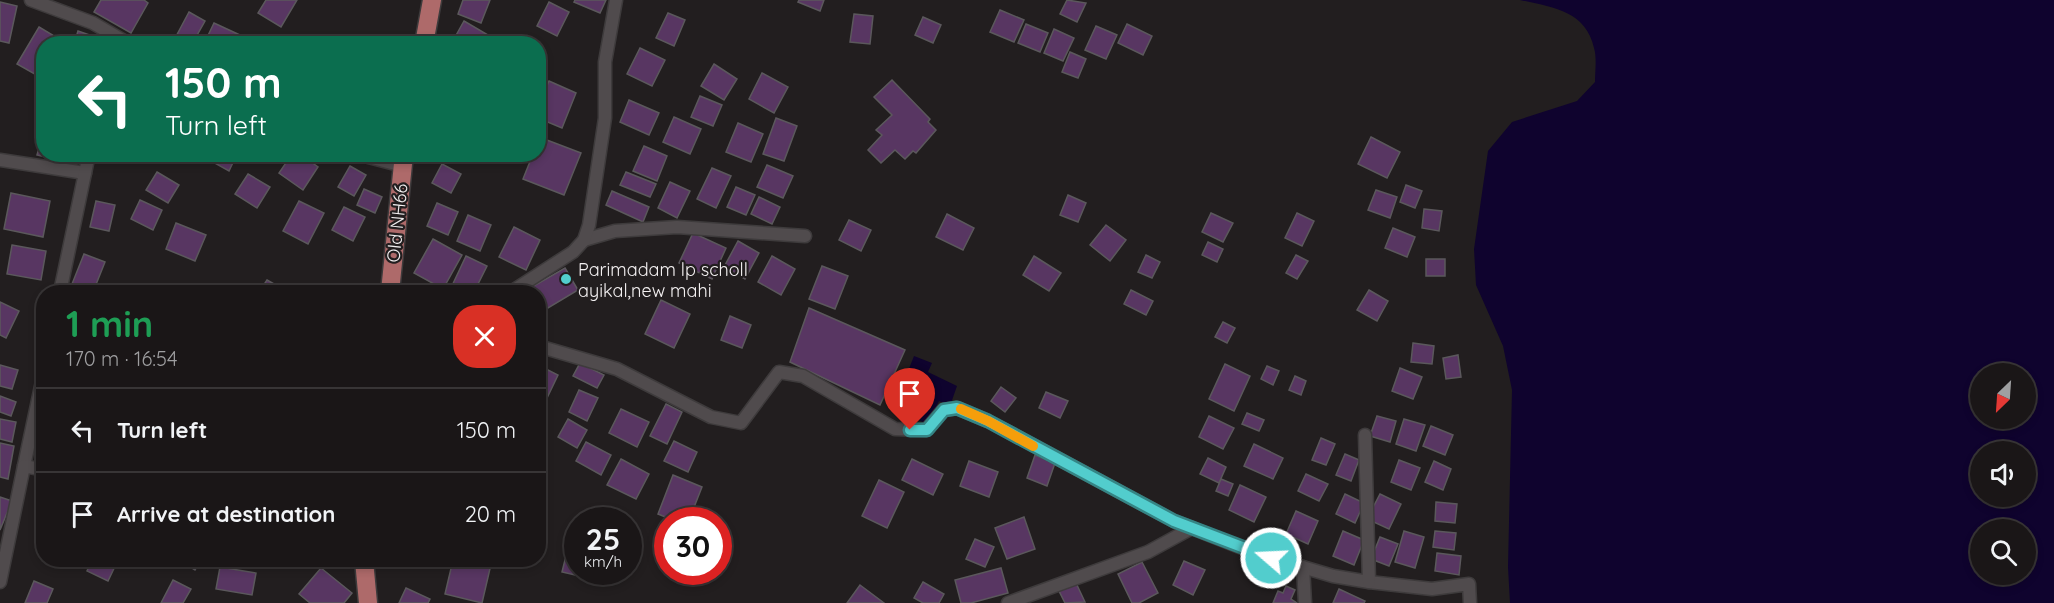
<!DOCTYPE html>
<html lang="en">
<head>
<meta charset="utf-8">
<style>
	body { margin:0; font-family:Quicksand,sans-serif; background:#231f20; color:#f1f3f6; height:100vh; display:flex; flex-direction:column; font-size:22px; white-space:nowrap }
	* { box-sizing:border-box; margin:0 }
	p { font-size:20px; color:#9f9fa1 }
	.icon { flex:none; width:33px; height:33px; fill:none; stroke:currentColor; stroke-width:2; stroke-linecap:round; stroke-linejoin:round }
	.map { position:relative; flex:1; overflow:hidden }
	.panel { position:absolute; left:36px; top:285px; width:510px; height:282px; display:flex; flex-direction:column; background:#1a1617; border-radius:24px; box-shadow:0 3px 9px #0003,0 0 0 2px #383536 }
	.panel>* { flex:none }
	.banner { position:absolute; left:36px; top:36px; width:510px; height:126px; border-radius:24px; box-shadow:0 3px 9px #0003,0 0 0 2px #383536; background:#0b6e4f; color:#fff; overflow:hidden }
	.needle { width:39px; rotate:205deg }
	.controls { position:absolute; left:1970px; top:363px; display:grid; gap:12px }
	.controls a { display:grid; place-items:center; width:66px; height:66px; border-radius:50%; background:#1a1617; box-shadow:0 3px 9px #0003,0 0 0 2px #383536; font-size:30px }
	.speed { position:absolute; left:564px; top:507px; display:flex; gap:12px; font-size:30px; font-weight:700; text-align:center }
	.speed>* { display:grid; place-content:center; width:78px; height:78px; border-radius:50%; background:#1a1617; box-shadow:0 3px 9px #0003,0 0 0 2px #383536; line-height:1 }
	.speed small { font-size:15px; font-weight:400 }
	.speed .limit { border:9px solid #d22; background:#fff; color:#111 }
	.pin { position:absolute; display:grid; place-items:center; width:51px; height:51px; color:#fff; margin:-62px -26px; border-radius:50% 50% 50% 0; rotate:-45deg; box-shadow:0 0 6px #0007 }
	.pin .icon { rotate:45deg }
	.me { position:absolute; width:66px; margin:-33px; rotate:289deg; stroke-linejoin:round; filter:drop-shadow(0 0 4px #0008) }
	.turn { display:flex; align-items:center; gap:21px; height:126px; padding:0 30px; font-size:27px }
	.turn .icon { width:78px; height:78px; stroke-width:2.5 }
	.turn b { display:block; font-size:42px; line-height:51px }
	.round { display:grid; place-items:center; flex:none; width:63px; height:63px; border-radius:24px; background:#231f20 }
	.overview { display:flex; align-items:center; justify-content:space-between; height:102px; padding:0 30px }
	h1 { font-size:36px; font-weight:800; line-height:45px; color:#1e9e55 }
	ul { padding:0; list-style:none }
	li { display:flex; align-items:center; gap:18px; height:84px; padding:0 30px; border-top:2px solid #383536 }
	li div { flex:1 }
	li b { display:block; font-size:22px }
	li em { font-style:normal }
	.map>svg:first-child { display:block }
</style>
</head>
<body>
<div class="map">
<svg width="2054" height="603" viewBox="0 0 2054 603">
	<rect width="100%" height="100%" fill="#221e1f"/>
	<g fill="#0f032e" fill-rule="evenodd">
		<path d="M1520 0H2054V603H1510L1508 567 1512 390 1503 346 1476 285 1474 249 1488 151 1512 122 1577 101 1595 82C1595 71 1597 58 1594 48 1586 11 1552 7 1520 0ZM1980 374H2025V418H1980ZM1980 452H2025V496H1980ZM1980 530H2025V574H1980Z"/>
		<polygon points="914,356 932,363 928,372 957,386 950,406 939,401 928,424 896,411 907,383 904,381"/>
	</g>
	<g fill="#583662" stroke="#5b585c" stroke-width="1.5">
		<polygon points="101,0 144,0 148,3 131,33 94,12"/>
		<polygon points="266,0 297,0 281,27 258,13"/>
		<polygon points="463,0 490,0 481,23 458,14"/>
		<polygon points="575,0 606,0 600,13 574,2"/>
		<polygon points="799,0 824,0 820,11 798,2"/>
		<polygon points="1067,0 1086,3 1077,22 1060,14"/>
		<polygon points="0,2 17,6 9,43 0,41"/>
		<polygon points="549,2 569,12 557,36 537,26"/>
		<polygon points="1000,10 1024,20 1014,42 990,32"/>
		<polygon points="189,12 205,21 192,44 172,44"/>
		<polygon points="668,13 685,20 674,46 656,38"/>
		<polygon points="854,14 873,16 870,44 850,42"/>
		<polygon points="923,17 941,25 933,43 915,35"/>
		<polygon points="464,21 488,35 483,44 461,44 454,39"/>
		<polygon points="214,23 242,36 239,44 204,44"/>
		<polygon points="1026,24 1048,33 1040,52 1018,43"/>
		<polygon points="1127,24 1152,36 1143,55 1118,43"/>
		<polygon points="1096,26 1117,35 1106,59 1085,50"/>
		<polygon points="39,27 61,40 60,44 44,44 44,71 40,77 17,64"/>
		<polygon points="1054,29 1074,38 1063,61 1044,53"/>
		<polygon points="78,31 107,41 107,44 74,44"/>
		<polygon points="640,48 665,60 652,86 627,74"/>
		<polygon points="1070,52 1086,59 1078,78 1062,72"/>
		<polygon points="714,64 737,79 724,100 701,86"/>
		<polygon points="762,73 788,87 774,113 749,99"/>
		<polygon points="892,80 930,119 928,122 936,130 916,153 913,151 905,159 895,150 881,163 868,150 882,135 876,130 892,115 874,97"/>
		<polygon points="549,81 576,93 562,128 538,118 538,106"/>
		<polygon points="700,96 722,105 713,126 691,117"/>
		<polygon points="629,100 659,113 649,135 620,122"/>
		<polygon points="674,117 701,129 690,154 663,142"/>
		<polygon points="776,118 797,126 784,161 763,154"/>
		<polygon points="738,123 763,134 751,162 726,152"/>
		<polygon points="44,131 44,154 69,154 67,162 37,155"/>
		<polygon points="539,137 581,153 564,195 523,179 533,154 538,154"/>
		<polygon points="1371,137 1400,152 1387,178 1358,164"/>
		<polygon points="644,146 667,156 657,181 633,171"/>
		<polygon points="214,154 237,154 229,171 211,161"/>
		<polygon points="292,154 300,154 318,167 303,190 279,173"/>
		<polygon points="442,164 461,174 451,193 432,183"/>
		<polygon points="767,165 793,176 783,198 757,187"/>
		<polygon points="350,166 366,175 354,196 338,187"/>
		<polygon points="712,168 731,176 716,208 697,199"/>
		<polygon points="157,172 179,185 168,203 146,190"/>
		<polygon points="626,172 656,184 650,197 620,185"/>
		<polygon points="248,174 270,187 257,208 235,194"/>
		<polygon points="670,182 690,191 677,218 658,208"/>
		<polygon points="1406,185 1422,191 1415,208 1400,202"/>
		<polygon points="736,187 755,195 746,215 727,207"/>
		<polygon points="364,189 382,197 375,213 357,205"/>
		<polygon points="1376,190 1397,197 1390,218 1368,210"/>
		<polygon points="612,191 649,207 643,222 606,205"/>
		<polygon points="11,193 50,201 43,237 4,229"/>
		<polygon points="1068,195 1086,203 1078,222 1060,215"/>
		<polygon points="759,197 780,207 772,224 751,214"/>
		<polygon points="140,200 162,210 153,230 131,219"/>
		<polygon points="96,201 115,205 109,231 90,227"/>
		<polygon points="299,201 324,213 308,244 283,231"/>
		<polygon points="437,203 458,212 448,235 427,226"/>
		<polygon points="344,207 365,217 353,241 332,230"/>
		<polygon points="1424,209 1442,211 1439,231 1422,228"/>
		<polygon points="1211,213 1233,223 1223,242 1202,232"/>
		<polygon points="1297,213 1314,221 1302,246 1285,238"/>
		<polygon points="947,214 974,228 963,250 936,237"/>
		<polygon points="468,215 491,225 480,251 457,241"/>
		<polygon points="849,220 871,230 861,251 839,240"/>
		<polygon points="176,223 206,235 195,261 166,249"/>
		<polygon points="1106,225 1126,240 1110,261 1090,245"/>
		<polygon points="514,227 540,240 526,270 499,257"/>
		<polygon points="1393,228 1415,237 1407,257 1385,248"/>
		<polygon points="693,233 726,248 712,279 679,263"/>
		<polygon points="433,239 462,255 443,289 414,273"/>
		<polygon points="738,241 759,253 745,279 724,267"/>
		<polygon points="1208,242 1223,249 1217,262 1202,255"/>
		<polygon points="12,245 46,251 41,280 7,274"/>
		<polygon points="84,254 105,262 93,292 72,284"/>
		<polygon points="1146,255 1160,262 1152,278 1138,272"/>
		<polygon points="1296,255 1308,261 1297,279 1286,273"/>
		<polygon points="466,256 487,266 474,292 455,292 450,290"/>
		<polygon points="772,256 795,269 781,295 758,282"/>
		<polygon points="1034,256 1061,273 1049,291 1023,275"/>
		<rect x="1426" y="259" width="19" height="17"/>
		<polygon points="822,266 848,276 835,309 809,299"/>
		<polygon points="565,268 578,290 538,314 538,292 523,292"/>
		<polygon points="267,280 288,292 259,292"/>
		<polygon points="1131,290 1153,301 1146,315 1124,304"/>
		<polygon points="1369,290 1388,301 1377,321 1357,310"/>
		<polygon points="661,300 690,314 674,348 645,334"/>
		<polygon points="0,302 19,311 6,338 0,335"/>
		<polygon points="809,308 905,350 880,405 790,362"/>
		<polygon points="730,316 751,325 742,348 721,340"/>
		<polygon points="1223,322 1235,328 1227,343 1215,337"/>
		<polygon points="1413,343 1434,346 1432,364 1411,362"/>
		<polygon points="1458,355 1461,377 1446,379 1443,358"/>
		<polygon points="580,363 604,375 597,388 573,376"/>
		<polygon points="1225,364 1250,376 1234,411 1209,399"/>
		<polygon points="0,365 18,370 12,389 0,386"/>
		<polygon points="540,366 558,375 547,398 538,394"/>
		<polygon points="1267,366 1279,371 1273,385 1261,379"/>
		<polygon points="1400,368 1422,377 1413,399 1392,391"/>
		<polygon points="1295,376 1306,381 1301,395 1289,390"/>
		<polygon points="1001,387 1016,398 1005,412 991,401"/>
		<polygon points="579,390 598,398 587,421 569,412"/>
		<polygon points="1046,392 1068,401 1060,418 1039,408"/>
		<polygon points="0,396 16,402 11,416 0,412"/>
		<polygon points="666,404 682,412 667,444 650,436"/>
		<polygon points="621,409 649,422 637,447 609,433"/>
		<polygon points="1247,413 1264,420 1259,431 1242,424"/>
		<polygon points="1209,416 1234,428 1223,449 1199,437"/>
		<polygon points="1377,416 1396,421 1390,442 1370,436"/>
		<polygon points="0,419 16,422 12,442 0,439"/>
		<polygon points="568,419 587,430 577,448 558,437"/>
		<polygon points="1404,419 1425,425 1416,451 1396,444"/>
		<polygon points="1431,426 1453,435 1445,455 1423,446"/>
		<polygon points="1321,438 1335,444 1326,465 1312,460"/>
		<polygon points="674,441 697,452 688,472 664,461"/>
		<polygon points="586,442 611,455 601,475 576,461"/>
		<polygon points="0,443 14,446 8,479 0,477"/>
		<polygon points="1254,444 1283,458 1273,479 1244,466"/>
		<polygon points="1345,454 1359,460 1351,481 1336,475"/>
		<polygon points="1035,455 1055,463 1047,486 1027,478"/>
		<polygon points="1208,458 1226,467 1219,483 1200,474"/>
		<polygon points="621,459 649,474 636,499 607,485"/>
		<polygon points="912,459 943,474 933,495 902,480"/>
		<polygon points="1399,460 1420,468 1411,490 1391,482"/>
		<polygon points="969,461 998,472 989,497 960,486"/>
		<polygon points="1434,461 1451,469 1443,490 1425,482"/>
		<polygon points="1306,474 1328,484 1319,501 1298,491"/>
		<polygon points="673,475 702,487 689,520 673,520 658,514"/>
		<polygon points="1221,479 1233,484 1228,496 1216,491"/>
		<polygon points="879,480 904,492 887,528 862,516"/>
		<polygon points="1240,485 1266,497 1254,522 1229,510"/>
		<polygon points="1345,494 1364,503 1355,523 1336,514"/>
		<polygon points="1380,494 1401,504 1389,529 1367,519"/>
		<polygon points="42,496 44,496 44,529 36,528"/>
		<polygon points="0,497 12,501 0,530"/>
		<polygon points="1436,502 1457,504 1455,523 1435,521"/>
		<polygon points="1296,511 1318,521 1308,544 1286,534"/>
		<polygon points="1024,517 1035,549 1007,559 995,528"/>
		<polygon points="573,528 578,529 578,572 581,572 580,576 562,572"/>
		<polygon points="1343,531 1364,540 1354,565 1333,556"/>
		<polygon points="1404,531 1424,537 1415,568 1395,562"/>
		<polygon points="1435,531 1456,533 1454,550 1433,547"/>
		<polygon points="1380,537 1398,544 1389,566 1371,559"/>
		<polygon points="975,539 994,547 985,567 966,559"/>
		<polygon points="1437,553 1461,556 1459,575 1435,571"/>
		<polygon points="92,560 118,560 108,581 87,571"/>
		<polygon points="179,560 201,560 195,570"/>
		<polygon points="284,560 311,560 311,564 283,562"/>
		<polygon points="453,560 492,560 482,603 445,594"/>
		<polygon points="1184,561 1205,570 1193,595 1173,585"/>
		<polygon points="1142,562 1158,593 1139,603 1132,603 1118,574"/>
		<polygon points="220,567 256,573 252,595 216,589"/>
		<polygon points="321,568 352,593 344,603 310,603 299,594"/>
		<polygon points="1001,568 1008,593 971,603 961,603 955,580"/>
		<polygon points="173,580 191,589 183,603 161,603"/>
		<polygon points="34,581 53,589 47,603 25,603"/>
		<polygon points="923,582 944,594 939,603 923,603 914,598"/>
		<polygon points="1076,583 1085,602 1065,603 1059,591"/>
		<polygon points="860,585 884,603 847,603"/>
		<polygon points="1286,586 1295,590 1291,599 1297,603 1273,603 1278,591 1283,593"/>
		<polygon points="406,588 430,599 428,603 399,603"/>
		<polygon points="1339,589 1365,601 1364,603 1333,603"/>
	</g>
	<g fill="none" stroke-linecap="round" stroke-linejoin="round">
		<g stroke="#3e3b3c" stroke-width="15">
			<g id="street">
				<polyline points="31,0 93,23 129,44"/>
				<polyline points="357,154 403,166"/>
				<polyline points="0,160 85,173"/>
				<polyline points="584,240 615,231 677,227 805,236"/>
				<polyline points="60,292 89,154"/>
				<polyline points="511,292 573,252 584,240 589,225 605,118 605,62 616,0"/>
				<polyline points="538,346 617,369 711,417 741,423 779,372 803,376 895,429 926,430 943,410 957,408 988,421 1174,521 1255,553 1333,576 1369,582 1432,589 1469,584 1470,603"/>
				<polyline points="1365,435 1369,582"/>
				<polyline points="24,466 44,372"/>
				<polyline points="1303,567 1305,603"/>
				<polyline points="0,582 24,466 44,470"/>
				<polyline points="1008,603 1148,552 1192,528"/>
			</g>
		</g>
		<g stroke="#3e3b3c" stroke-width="21">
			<g id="primary">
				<polyline points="424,44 432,0"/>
				<polyline points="390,292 404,154"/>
				<polyline points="364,560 368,603"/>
			</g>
		</g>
		<use href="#street" stroke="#504b4d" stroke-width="12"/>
		<use href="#primary" stroke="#ae6a6a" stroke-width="18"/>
	</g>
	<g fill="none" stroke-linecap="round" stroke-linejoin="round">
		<g stroke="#358585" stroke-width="15">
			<polyline id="route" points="910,430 927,430 944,410 957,408 988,421 1174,521 1271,558"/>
		</g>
		<use href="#route" stroke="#52cdcd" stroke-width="10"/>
		<polyline stroke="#f59e0b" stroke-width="10" points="961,409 988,421 1033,446"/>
	</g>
	<circle fill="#52cdcd" stroke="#221e1f" stroke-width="2" cx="566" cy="279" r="6"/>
	<g text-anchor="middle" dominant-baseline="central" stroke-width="4.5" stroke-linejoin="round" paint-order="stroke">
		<g font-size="18" fill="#f3f0f1" stroke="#221e1f">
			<text transform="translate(397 223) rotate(-84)">Old NH66</text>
		</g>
		<g font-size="18" fill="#f3f0f1" stroke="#221e1f" text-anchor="start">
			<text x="578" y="269">Parimadam lp scholl<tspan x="578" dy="21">ayikal,new mahi</tspan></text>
		</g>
	</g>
</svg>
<div class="controls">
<a><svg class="needle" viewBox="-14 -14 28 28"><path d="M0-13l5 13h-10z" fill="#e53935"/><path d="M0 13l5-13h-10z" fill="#9f9fa1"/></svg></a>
<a><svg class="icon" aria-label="sound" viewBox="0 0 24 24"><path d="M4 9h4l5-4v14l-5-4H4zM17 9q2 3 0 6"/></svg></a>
<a><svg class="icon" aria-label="search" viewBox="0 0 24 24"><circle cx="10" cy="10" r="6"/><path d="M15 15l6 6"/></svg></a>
</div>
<div class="speed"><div>25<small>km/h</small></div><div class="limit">30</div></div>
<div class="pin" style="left:910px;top:430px;background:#d93025"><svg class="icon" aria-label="arrive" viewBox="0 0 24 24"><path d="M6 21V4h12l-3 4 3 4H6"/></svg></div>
<svg class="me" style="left:1271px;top:558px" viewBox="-20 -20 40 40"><circle r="17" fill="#52cdcd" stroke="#fff" stroke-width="3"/><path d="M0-11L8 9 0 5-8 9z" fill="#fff"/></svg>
<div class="banner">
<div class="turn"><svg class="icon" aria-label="left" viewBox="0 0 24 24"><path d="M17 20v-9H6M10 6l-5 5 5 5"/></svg><div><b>150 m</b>Turn left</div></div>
</div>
<section class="panel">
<div class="overview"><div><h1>1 min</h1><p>170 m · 16:54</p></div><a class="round" style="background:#d93025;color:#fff"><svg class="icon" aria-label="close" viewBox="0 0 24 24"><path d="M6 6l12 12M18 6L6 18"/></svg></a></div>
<ul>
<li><svg class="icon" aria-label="left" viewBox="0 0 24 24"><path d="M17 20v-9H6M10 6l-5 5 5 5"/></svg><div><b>Turn left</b></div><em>150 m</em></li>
<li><svg class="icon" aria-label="arrive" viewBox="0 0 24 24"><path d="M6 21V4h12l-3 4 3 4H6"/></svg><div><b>Arrive at destination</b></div><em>20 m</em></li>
</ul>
</section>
</div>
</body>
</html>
